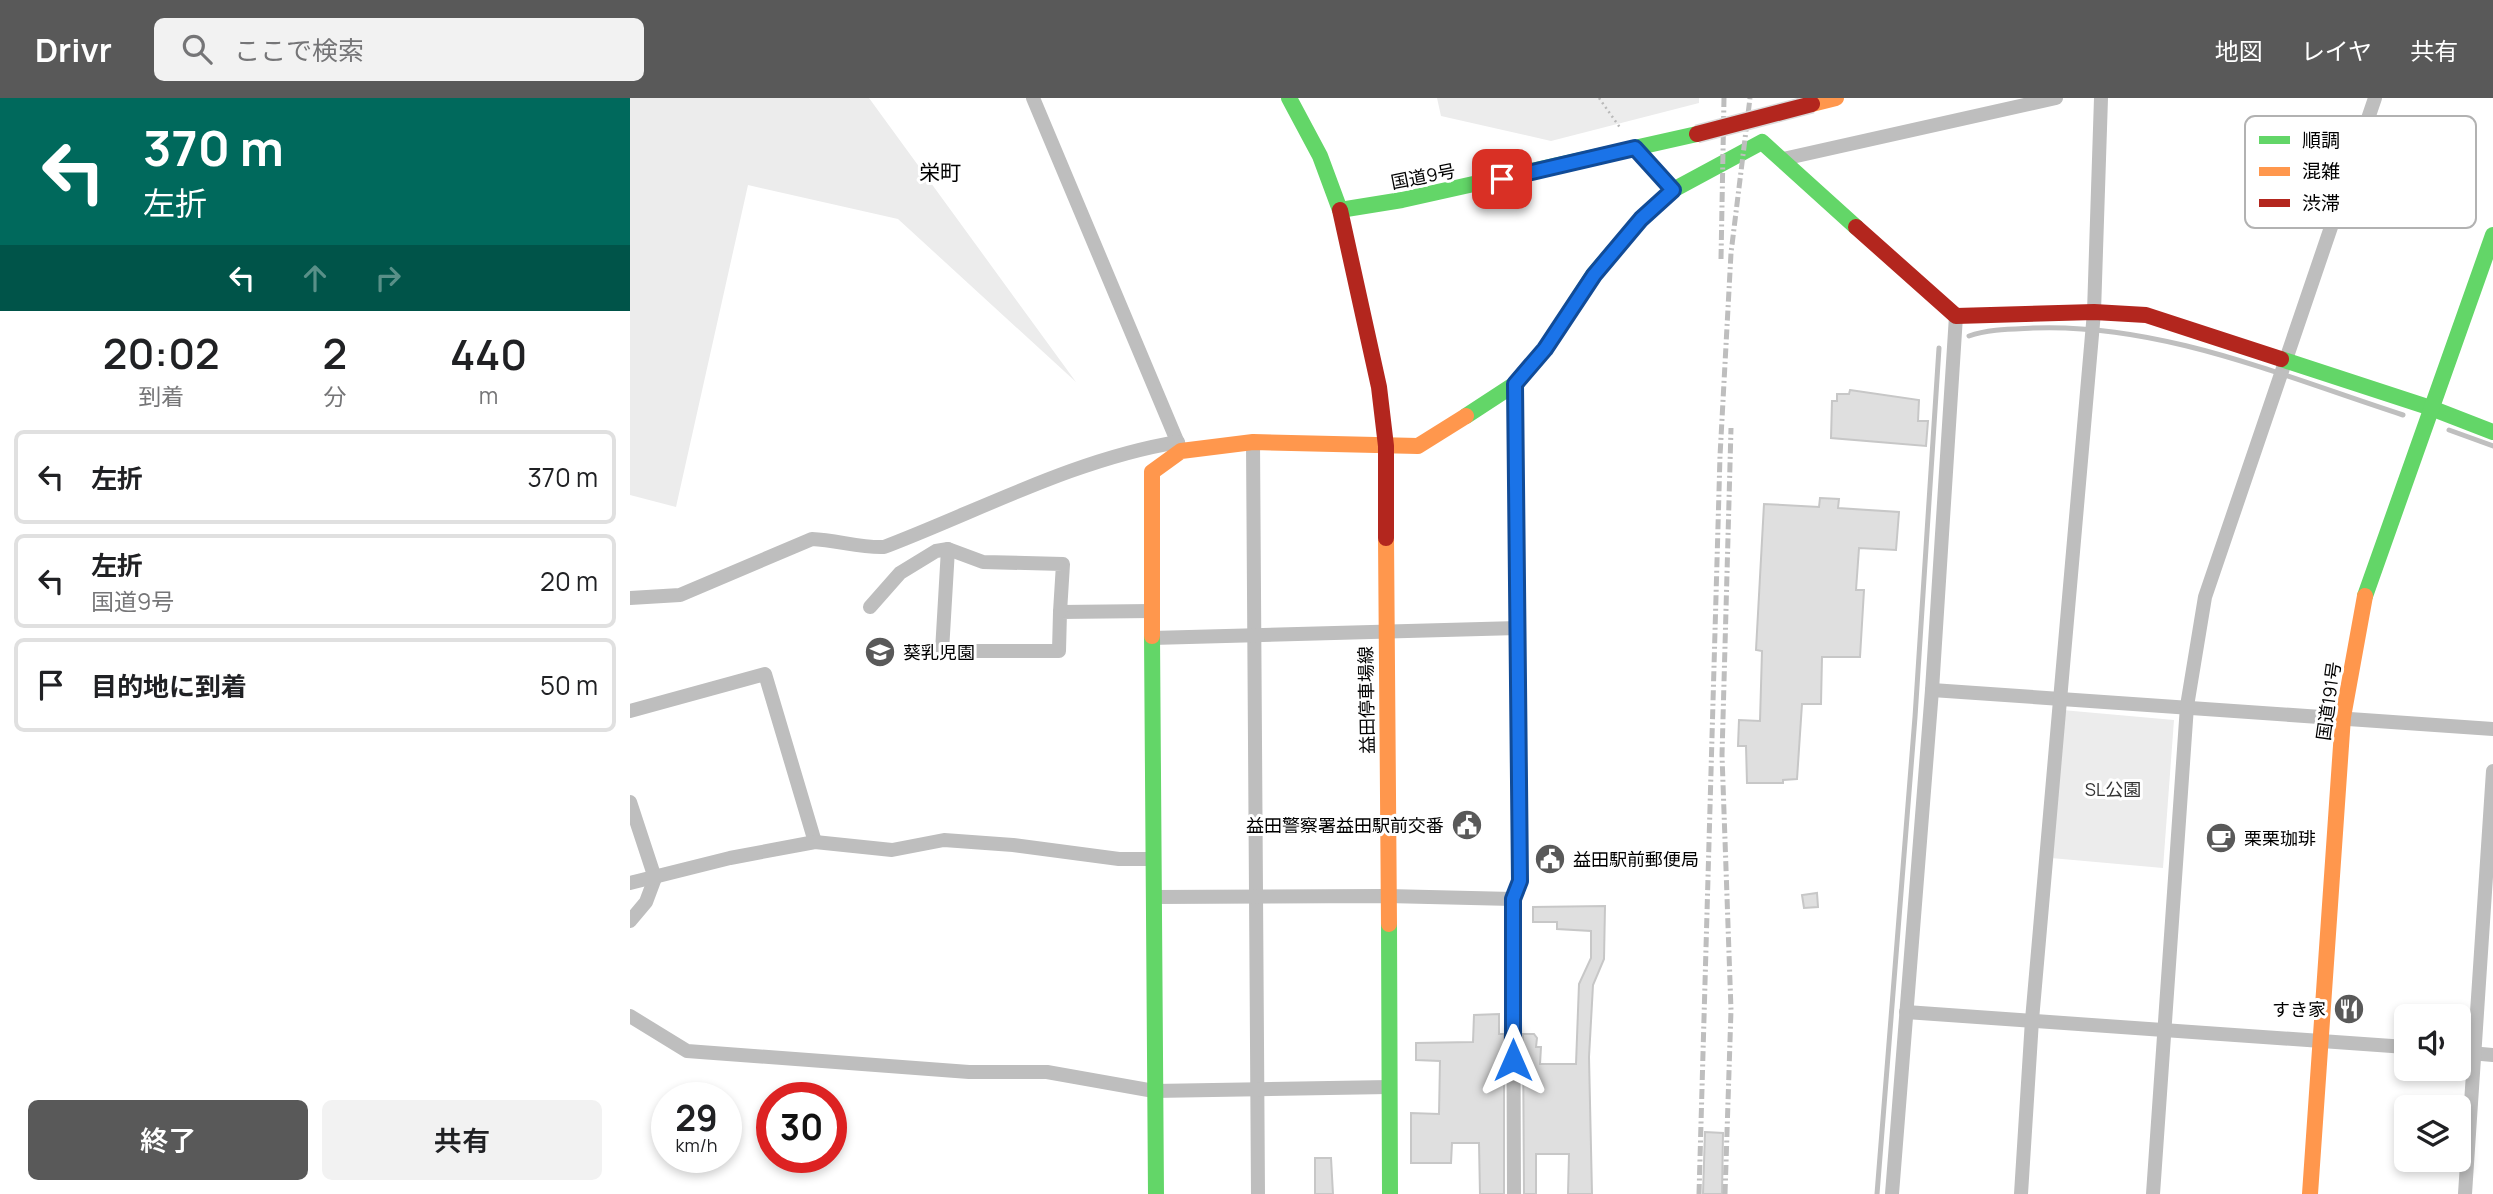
<!DOCTYPE html>
<html lang="ja">
<head>
<meta charset="utf-8">
<style>
	body { margin:0; font-family:Manrope,"Noto Sans JP",sans-serif; background:#f2f2f2; color:#202124; height:100vh; display:flex; flex-direction:column; font-size:26px; white-space:nowrap }
	* { box-sizing:border-box; margin:0 }
	p { font-size:23px; color:#757577 }
	.icon { flex:none; width:38px; height:38px; fill:none; stroke:currentColor; stroke-width:2; stroke-linecap:round; stroke-linejoin:round }
	.map { position:relative; flex:1; overflow:hidden }
	.drawer { display:flex; flex-direction:column; background:#fff; width:630px }
	.drawer>* { flex:none }
	.hud { background:#00695c; color:#fff; overflow:hidden }
	.buttons { position:absolute; left:1764px; top:906px; display:grid; gap:14px }
	.buttons a { display:grid; place-items:center; width:77px; height:77px; border-radius:10px; background:#fff; box-shadow:0 4px 10px #0003; font-size:35px }
	.speed { position:absolute; left:21px; top:984px; display:flex; gap:14px; font-size:35px; font-weight:700; text-align:center }
	.speed>* { display:grid; place-content:center; width:91px; height:91px; border-radius:50%; background:#fff; box-shadow:0 4px 10px #0003; line-height:1 }
	.speed small { font-size:18px; font-weight:400 }
	.speed .limit { border:10px solid #d22; background:#fff; color:#111 }
	.pin { position:absolute; display:grid; place-items:center; width:60px; height:60px; color:#fff; margin:-30px; border-radius:14px; box-shadow:0 4px 10px #0006 }
	.me { position:absolute; width:77px; margin:-38px; rotate:0deg; stroke-linejoin:round; filter:drop-shadow(0 0 5px #0008) }
	.turn { display:flex; align-items:center; gap:24px; height:147px; padding:0 28px; font-size:32px }
	.turn .icon { width:91px; height:91px; stroke-width:2.5 }
	.turn b { display:block; font-size:49px; line-height:60px }
	.lanes { display:flex; align-items:center; height:66px; padding:0 28px; background:#0003; justify-content:center; gap:35px; direction:ltr }
	.lanes .off { opacity:.35 }
	.eta { display:flex; justify-content:space-evenly; align-items:center; height:119px; text-align:center }
	.eta b { font-size:42px; font-weight:600; line-height:49px }
	.primary-button { display:flex; gap:14px; margin-top:auto; padding:14px 28px }
	.primary-button a { flex:1; height:80px; border-radius:10px; background:#595959; color:#fff; font-size:28px; font-weight:600; line-height:80px; text-align:center }
	.primary-button a+a { background:#f2f2f2; color:#202124 }
	ul { padding:0; list-style:none }
	li { display:flex; align-items:center; gap:21px; height:94px; margin:0 14px 10px; padding:0 14px; border:4px solid #e0e0e0; border-radius:10px }
	li div { flex:1 }
	li b { display:block; font-size:26px }
	li em { font-style:normal }
	header { display:flex; align-items:center; gap:42px; box-sizing:border-box; height:98px; padding:0 35px; background:#595959; color:#fff }
	header strong { font-size:33px }
	nav { display:flex; gap:38px; margin-inline-start:auto; font-size:24px }
	.search { width:490px; height:63px; background:#f2f2f2; display:flex; align-items:center; gap:18px; box-sizing:border-box; padding:0 24px; border-radius:10px; color:#757577; font-size:26px }
	main { display:flex; flex:1; min-height:0 }
	.map>svg:first-child { display:block }
</style>
</head>
<body>
<header>
<strong>Drivr</strong>
<div class="search"><svg class="icon" aria-label="search" viewBox="0 0 24 24"><circle cx="10" cy="10" r="6"/><path d="M15 15l6 6"/></svg>ここで検索</div>
<nav><a>地図</a><a>レイヤ</a><a>共有</a></nav>
</header>
<main>
<section class="drawer">
<div class="hud">
<div class="turn"><svg class="icon" aria-label="left" viewBox="0 0 24 24"><path d="M17 20v-9H6M10 6l-5 5 5 5"/></svg><div><b>370 m</b>左折</div></div>
<div class="lanes"><svg class="icon" aria-label="left" viewBox="0 0 24 24"><path d="M17 20v-9H6M10 6l-5 5 5 5"/></svg><svg class="icon off" aria-label="ahead" viewBox="0 0 24 24"><path d="M12 20V5M6 11l6-6 6 6"/></svg><svg class="icon off" aria-label="right" viewBox="0 0 24 24"><path d="M7 20v-9h11M14 6l5 5-5 5"/></svg></div>
</div>
<div class="eta">
<div><b>20:02</b><p>到着</p></div>
<div><b>2</b><p>分</p></div>
<div><b>440</b><p>m</p></div>
</div>
<ul>
<li><svg class="icon" aria-label="left" viewBox="0 0 24 24"><path d="M17 20v-9H6M10 6l-5 5 5 5"/></svg><div><b>左折</b></div><em>370 m</em></li>
<li><svg class="icon" aria-label="left" viewBox="0 0 24 24"><path d="M17 20v-9H6M10 6l-5 5 5 5"/></svg><div><b>左折</b><p>国道9号</p></div><em>20 m</em></li>
<li><svg class="icon" aria-label="arrive" viewBox="0 0 24 24"><path d="M6 21V4h12l-3 4 3 4H6"/></svg><div><b>目的地に到着</b></div><em>50 m</em></li>
</ul>
<div class="primary-button"><a>終了</a><a>共有</a></div>
</section>
<div class="map">
<svg width="1863" height="1096" viewBox="0 0 1863 1096">
	<rect width="100%" height="100%" fill="#fff"/>
	<g fill="#ececec">
		<polygon points="0,0 239,0 446,284 268,121 118,87 46,409 0,397"/>
		<polygon points="807,0 1069,0 1069,5 921,43 811,18"/>
		<polygon points="1432,612 1544,622 1533,770 1421,760"/>
	</g>
	<g fill="none" stroke-linecap="round" stroke-linejoin="round">
		<g stroke="#bfbfbf" stroke-width="5">
			<path d="M1339 238C1358 231 1383 231 1403 230 1531 225 1652 278 1773 317"/>
			<polyline points="1819,332 1863,348"/>
			<polyline points="1247,1096 1285,619 1309,250"/>
		</g>
	</g>
	<g fill="#dfdfdf" stroke="#c7c7c7" stroke-width="2">
		<polygon points="1220,292 1289,302 1288,323 1298,323 1296,348 1201,340 1202,303 1207,303 1207,296 1219,296"/>
		<polygon points="1190,400 1209,401 1208,410 1269,414 1266,452 1229,450 1226,492 1234,492 1230,559 1192,559 1191,606 1172,606 1167,681 1153,682 1153,685 1117,685 1116,648 1108,648 1109,622 1130,623 1132,553 1126,552 1134,406 1189,409"/>
		<polygon points="1187,795 1188,809 1174,810 1172,797"/>
		<polygon points="975,808 974,861 963,887 959,959 962,1096 938,1096 939,1056 906,1056 906,1096 894,1096 893,936 904,936 907,940 906,949 911,949 910,966 946,966 949,886 961,860 961,833 927,831 927,824 903,824 903,809"/>
		<polygon points="869,916 869,936 874,936 874,1096 850,1096 849,1045 822,1045 821,1065 781,1065 781,1015 809,1016 810,963 786,962 786,945 843,944 844,917"/>
		<polygon points="1075,1034 1093,1035 1092,1096 1073,1096"/>
		<polygon points="685,1060 701,1060 703,1096 685,1096"/>
	</g>
	<g fill="none" stroke-linecap="round" stroke-linejoin="round">
		<polyline stroke="#b9b9b9" stroke-width="2.5" stroke-dasharray="2 3.5" stroke-linecap="butt" points="969,0 991,31"/>
		<g stroke="#bebebe" stroke-width="14">
			<polyline points="403,0 550,350"/>
			<polyline points="1005,50 1043,92"/>
			<polyline points="1153,61 1426,0"/>
			<polyline points="623,344 628,1096"/>
			<polyline points="318,451 312,553 429,553 430,514 522,513"/>
			<path d="M0 500 50 497 182 441C207 442 230 450 254 449 351 412 445 361 548 344"/>
			<polyline points="240,509 270,475 306,453 318,451 353,464 433,466 430,514"/>
			<polyline points="522,540 888,530"/>
			<polyline points="1302,592 1863,631"/>
			<polyline points="0,613 135,576 185,744"/>
			<polyline points="0,704 25,780 16,804 0,823"/>
			<polyline points="0,785 100,760 185,744 262,752 314,742 383,747 489,761 521,761"/>
			<polyline points="524,799 757,798 883,801"/>
			<polyline points="1276,914 1776,949"/>
			<polyline points="0,918 57,953 339,974 417,974 524,993 759,989"/>
			<polyline points="1829,954 1863,957"/>
			<polyline points="884,1096 883,801 890,783 885,286"/>
			<polyline points="1262,1096 1302,592 1326,218"/>
			<polyline points="1391,1096 1402,922 1464,214 1471,0"/>
			<polyline points="1523,1096 1557,608 1575,499 1745,0"/>
			<polyline points="1835,1096 1863,673"/>
		</g>
		<g stroke="#63d668" stroke-width="16">
			<polyline points="659,0 690,58 710,112 772,102 1067,36"/>
			<polyline points="1651,261 1801,310 1863,334"/>
			<polyline points="836,318 885,286 915,251 963,177 1011,121 1043,92 1132,44 1226,129"/>
			<polyline points="1735,498 1863,137"/>
			<polyline points="522,538 526,1096"/>
			<polyline points="759,826 760,1096"/>
		</g>
		<g stroke="#ff974d" stroke-width="16">
			<polyline points="1182,6 1206,0"/>
			<polyline points="756,440 759,826"/>
			<polyline points="522,538 522,374 551,353 623,344 788,348 836,318"/>
			<polyline points="1680,1096 1713,619 1735,498"/>
		</g>
		<g stroke="#b3261e" stroke-width="16">
			<polyline points="710,112 749,289 756,348 756,440"/>
			<polyline points="1226,129 1326,218 1464,214 1516,217 1651,261"/>
		</g>
		<g stroke="#bebebe" stroke-width="5" stroke-dasharray="10 3.5 2 3.5" stroke-linecap="butt">
			<polyline points="1091,161 1094,0"/>
			<polyline points="1069,1096 1090,358 1101,155 1120,0"/>
			<polyline points="1095,1096 1101,912 1092,657 1101,330"/>
		</g>
		<g stroke="#dbdbdb" stroke-width="19" stroke-linecap="butt">
			<polyline id="jam-bridge" points="1067,36 1182,6"/>
		</g>
		<use href="#jam-bridge" stroke="#b3261e" stroke-width="16"/>
	</g>
	<g fill="none" stroke-linecap="round" stroke-linejoin="round">
		<g stroke="#114b97" stroke-width="18">
			<polyline id="route" points="872,81 1005,50 1043,92 1011,121 964,177 915,251 885,286 890,783 883,801 883,962"/>
		</g>
		<use href="#route" stroke="#1a73e8" stroke-width="12"/>
	</g>
	<defs>
		<g id="school-disc" transform="scale(1.575)"><circle r="9.5" fill="#595959" stroke="#fff"/><path d="M0-5L7-2L0 1L-7-2ZM-4 1L0 2.5L4 1V4Q0 6-4 4Z" fill="#fff"/></g>
		<g id="civic-disc" transform="scale(1.575)"><circle r="9.5" fill="#595959" stroke="#fff"/><path d="M-.6-6.5H3V-4.5H.6V-3L4-1V1h2V6H-6V1h2V-1L-.6-3ZM-1.2 2.5V6h2.4V2.5Z" fill="#fff"/></g>
		<g id="cafe-disc" transform="scale(1.575)"><circle r="9.5" fill="#595959" stroke="#fff"/><path d="M-5.5-4.5H6V0H3Q3 3.5 0 3.5H-2.5Q-5.5 3.5-5.5 0ZM3-3.2v2h1.7v-2ZM-6 4.5H4V6H-6Z" fill="#fff"/></g>
		<g id="restaurant-disc" transform="scale(1.575)"><circle r="9.5" fill="#595959" stroke="#fff"/><path d="M-5-6h1v4h1v-4h1v4h1v-4h1v5L-1.5 .5V6h-2V.5L-5-1ZM5-6V6H3V1.5H1.5Q1.5-4 5-6Z" fill="#fff"/></g>
	</defs>
	<g fill-rule="evenodd">
		<use href="#school-disc" x="250" y="554"/>
		<use href="#civic-disc" x="837" y="727"/>
		<use href="#cafe-disc" x="1591" y="740"/>
		<use href="#civic-disc" x="920" y="761"/>
		<use href="#restaurant-disc" x="1719" y="911"/>
	</g>
	<g text-anchor="middle" dominant-baseline="central" stroke-width="6" stroke-linejoin="round" paint-order="stroke">
		<g font-size="18" fill="#000" stroke="#fff">
			<text transform="translate(793 78) rotate(-11)">国道9号</text>
			<text transform="translate(736 602) rotate(-91)">益田停車場線</text>
			<text transform="translate(1698 603) rotate(-82)">国道191号</text>
		</g>
		<g font-size="18" fill="#000" stroke="#fff" text-anchor="start">
			<text x="273" y="554">葵乳児園</text>
			<text x="814" y="727" text-anchor="end">益田警察署益田駅前交番</text>
			<text x="1614" y="740">栗栗珈琲</text>
			<text x="943" y="761">益田駅前郵便局</text>
			<text x="1696" y="911" text-anchor="end">すき家</text>
		</g>
		<g font-size="18" fill="#333" stroke="#fff">
			<text x="1483" y="691">SL公園</text>
		</g>
		<g font-size="21" fill="#000" stroke="#fff">
			<text x="310" y="74">栄町</text>
		</g>
	</g>
	<rect x="1615" y="18" width="231" height="112" rx="10" fill="#fff" stroke="#b2b2b2" stroke-width="2"/>
	<rect x="1629" y="38" width="31" height="8" fill="#63d668"/>
	<rect x="1629" y="69" width="31" height="9" fill="#ff974d"/>
	<rect x="1629" y="101" width="31" height="8" fill="#b3261e"/>
	<g font-size="19" fill="#000">
		<text x="1672" y="49">順調</text>
		<text x="1672" y="80">混雑</text>
		<text x="1672" y="112">渋滞</text>
	</g>
</svg>
<div class="buttons">
<a><svg class="icon" aria-label="sound" viewBox="0 0 24 24"><path d="M4 9h4l5-4v14l-5-4H4zM17 9q2 3 0 6"/></svg></a>
<a><svg class="icon" aria-label="layers" viewBox="0 0 24 24"><path d="M12 4l9 5-9 5-9-5zM3 14l9 5 9-5"/></svg></a>
</div>
<div class="speed"><div>29<small>km/h</small></div><div class="limit">30</div></div>
<div class="pin" style="left:872px;top:81px;background:#d93025"><svg class="icon" aria-label="arrive" viewBox="0 0 24 24"><path d="M6 21V4h12l-3 4 3 4H6"/></svg></div>
<svg class="me" style="left:883px;top:962px" viewBox="-20 -20 40 40"><path d="M0-17L14 15 0 8-14 15z" fill="#1a73e8" stroke="#fff" stroke-width="4"/></svg>
</div>
</main>
</body>
</html>
